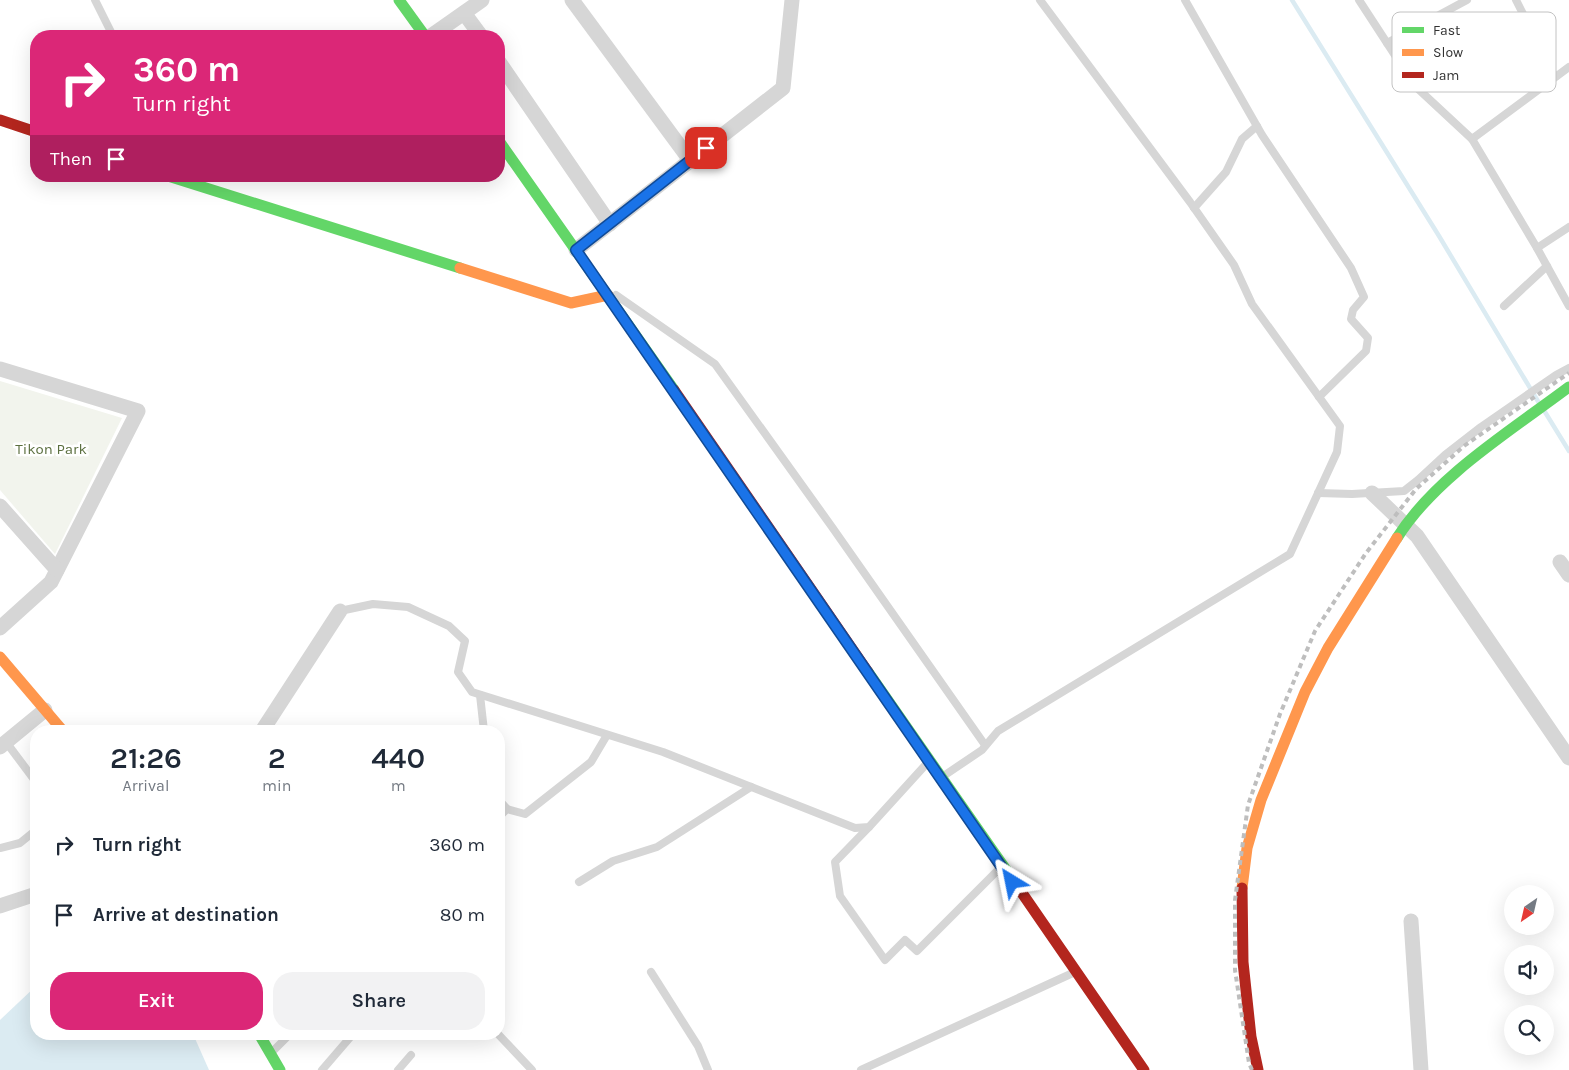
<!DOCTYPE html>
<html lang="en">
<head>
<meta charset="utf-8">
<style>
	body { margin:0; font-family:Karla,sans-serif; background:#f2f2f3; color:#1f2937; height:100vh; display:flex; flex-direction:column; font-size:19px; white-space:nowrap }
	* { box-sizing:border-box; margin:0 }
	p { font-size:16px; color:#747a83 }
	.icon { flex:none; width:28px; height:28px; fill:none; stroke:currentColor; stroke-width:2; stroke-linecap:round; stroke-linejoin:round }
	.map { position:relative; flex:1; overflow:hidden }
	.panel { position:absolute; left:30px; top:725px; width:475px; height:315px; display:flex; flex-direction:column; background:#fff; border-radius:20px; box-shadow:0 5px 20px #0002 }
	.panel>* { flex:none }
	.hud { position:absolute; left:30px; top:30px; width:475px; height:152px; border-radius:20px; box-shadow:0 5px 20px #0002; background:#db2777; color:#fff; overflow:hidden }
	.needle { width:32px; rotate:214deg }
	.controls { position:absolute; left:1504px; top:885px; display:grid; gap:10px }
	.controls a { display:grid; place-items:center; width:50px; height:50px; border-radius:50%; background:#fff; box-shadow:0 5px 20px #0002; font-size:25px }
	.pin { position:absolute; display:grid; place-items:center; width:42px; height:42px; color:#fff; margin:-21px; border-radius:10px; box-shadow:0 2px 8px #0006 }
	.me { position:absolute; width:55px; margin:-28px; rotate:325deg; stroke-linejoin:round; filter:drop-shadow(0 0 4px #0008) }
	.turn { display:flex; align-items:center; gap:18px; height:105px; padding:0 20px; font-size:22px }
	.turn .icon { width:65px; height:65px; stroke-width:2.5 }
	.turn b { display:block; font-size:35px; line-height:42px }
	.then { display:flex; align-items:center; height:48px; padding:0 20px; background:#0003; gap:10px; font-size:19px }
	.eta { display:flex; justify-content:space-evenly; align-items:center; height:85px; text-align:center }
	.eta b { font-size:30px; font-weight:600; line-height:35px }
	.cta { display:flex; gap:10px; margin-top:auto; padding:10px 20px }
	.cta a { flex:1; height:58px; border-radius:20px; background:#db2777; color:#fff; font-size:20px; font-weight:600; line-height:58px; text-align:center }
	.cta a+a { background:#f2f2f3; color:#1f2937 }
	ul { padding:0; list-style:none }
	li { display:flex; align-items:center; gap:15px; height:70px; padding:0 20px }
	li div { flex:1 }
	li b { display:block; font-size:19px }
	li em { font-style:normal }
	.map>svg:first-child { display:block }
</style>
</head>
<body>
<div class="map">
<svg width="1569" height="1070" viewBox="0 0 1569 1070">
	<rect width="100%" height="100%" fill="#fff"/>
	<polygon fill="#f2f4ed" points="0,381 122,418 55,554 0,490"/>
	<polygon fill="#dbebf2" points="36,986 36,1034 193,1034 209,1070 0,1070 0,1020"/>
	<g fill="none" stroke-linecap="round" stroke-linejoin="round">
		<g stroke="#dbebf2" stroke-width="4.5">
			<polyline points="1292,0 1439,236 1539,403"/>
			<polyline points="1545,412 1569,451"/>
		</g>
		<g stroke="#d6d6d6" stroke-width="8">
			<polyline points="95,0 113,36"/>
			<polyline points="1185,0 1262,135 1351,268 1364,297 1353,310 1351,319 1368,338 1366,351 1319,397"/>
			<polyline points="1359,0 1415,86 1472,139 1569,67"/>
			<polyline points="1516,0 1555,77"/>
			<polyline points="1387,43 1467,0"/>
			<polyline points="1472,139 1537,248"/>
			<polyline points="1194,208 1226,172 1242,139 1257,126"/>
			<polyline points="1569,227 1537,248 1569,306"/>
			<polyline points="616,295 715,364 832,527 985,745"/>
			<polyline points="1504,306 1547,266"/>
			<polyline points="1318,493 1352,494 1404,491 1418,480 1445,455 1481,427 1556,375 1569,368"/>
			<polyline points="340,611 373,604 408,607 449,626 465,641 458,672 472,692 663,752 855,828 869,827 929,761"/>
			<polyline points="480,695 484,731"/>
			<polyline points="6,742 36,782"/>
			<polyline points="942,777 982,750 998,731 1290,554 1337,452 1340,426 1252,304 1234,265 1190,202 1040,0"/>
			<polyline points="499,800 507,809 499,817"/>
			<polyline points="507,809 525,814 591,762 607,735"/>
			<polyline points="869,827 835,862 840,896 885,960 905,940 917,951 1002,866"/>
			<polyline points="0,848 20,843 36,830"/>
			<polyline points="579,882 613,861 657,847 751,787"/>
			<polyline points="651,972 698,1046 708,1070"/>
			<polyline points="498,1034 532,1070"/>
			<polyline points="272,1052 290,1034"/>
			<polyline points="322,1070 353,1034"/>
			<polyline points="398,1070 411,1055"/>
			<polyline points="861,1070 1075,972"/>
		</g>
		<g stroke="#d6d6d6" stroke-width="15">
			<polyline points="572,0 690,160"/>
			<polyline points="464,13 481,36"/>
			<polyline points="431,36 482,0"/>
			<polyline points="499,62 610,224"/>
			<polyline points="576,250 783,88 792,0"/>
			<polyline points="0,369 138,411 51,582 0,628"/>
			<polyline points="1372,493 1417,536 1569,758"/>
			<polyline points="0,506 57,570"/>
			<polyline points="1560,562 1569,575"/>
			<polyline points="262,731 340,611"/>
			<polyline points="0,747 45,710"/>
			<polyline points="0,906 36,894"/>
			<polyline points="1411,921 1421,1070"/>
		</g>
		<g stroke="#63d668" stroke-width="11">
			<polyline points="399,0 425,36"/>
			<polyline points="499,141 674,390"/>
			<polyline points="168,176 460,268"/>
			<path d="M1397 538C1435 477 1512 430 1569 387"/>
			<polyline points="868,672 1011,877"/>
			<polyline points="259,1034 280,1070"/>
		</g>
		<g stroke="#ff974d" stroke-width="11">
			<polyline points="460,268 571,303 608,295"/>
			<polyline points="0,657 63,731"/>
			<polyline points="1242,888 1247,848 1261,800 1305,692 1328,648 1397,538"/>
		</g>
		<g stroke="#b3261e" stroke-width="11">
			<polyline points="0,120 36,132"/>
			<polyline points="674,390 868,672"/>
			<polyline points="1011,877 1144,1070"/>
			<polyline points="1242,888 1243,962 1251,1037 1258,1070"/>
		</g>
		<polyline stroke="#bebebe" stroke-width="4" stroke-dasharray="5 4" stroke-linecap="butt" points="1252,1070 1249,1063 1235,970 1235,900 1248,805 1280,714 1315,631 1366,553 1416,489 1464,446 1569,373"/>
	</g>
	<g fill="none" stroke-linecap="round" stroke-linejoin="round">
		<g stroke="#114b97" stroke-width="12">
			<polyline id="route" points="706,148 576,250 1012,882"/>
		</g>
		<use href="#route" stroke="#1a73e8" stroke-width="9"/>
	</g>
	<g text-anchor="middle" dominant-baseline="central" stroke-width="5" stroke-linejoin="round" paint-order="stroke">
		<g font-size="15" fill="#5b6f3f" stroke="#fff">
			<text x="51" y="449">Tikon Park</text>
		</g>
	</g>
	<rect x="1392" y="12" width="164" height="80" rx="8" fill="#fff" stroke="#c2c2c2" stroke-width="1"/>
	<rect x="1402" y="27" width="22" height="6" fill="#63d668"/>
	<rect x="1402" y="49" width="22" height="7" fill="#ff974d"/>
	<rect x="1402" y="72" width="22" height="6" fill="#b3261e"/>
	<g font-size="14" fill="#323232">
		<text x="1433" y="35">Fast</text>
		<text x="1433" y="57">Slow</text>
		<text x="1433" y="80">Jam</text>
	</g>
</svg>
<div class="controls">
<a><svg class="needle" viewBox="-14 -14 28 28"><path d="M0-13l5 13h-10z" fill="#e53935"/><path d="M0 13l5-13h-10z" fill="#747a83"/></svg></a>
<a><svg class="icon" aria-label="sound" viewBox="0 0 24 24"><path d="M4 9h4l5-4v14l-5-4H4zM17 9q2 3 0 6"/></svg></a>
<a><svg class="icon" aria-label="search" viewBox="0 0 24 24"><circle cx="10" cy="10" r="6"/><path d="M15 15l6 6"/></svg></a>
</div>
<div class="pin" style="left:706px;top:148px;background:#d93025"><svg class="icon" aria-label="arrive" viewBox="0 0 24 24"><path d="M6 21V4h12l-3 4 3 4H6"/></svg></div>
<svg class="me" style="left:1012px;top:882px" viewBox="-20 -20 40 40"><path d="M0-17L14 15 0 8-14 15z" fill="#1a73e8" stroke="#fff" stroke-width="4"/></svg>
<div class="hud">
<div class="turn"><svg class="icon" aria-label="right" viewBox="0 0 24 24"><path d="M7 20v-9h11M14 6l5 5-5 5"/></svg><div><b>360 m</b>Turn right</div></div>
<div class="then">Then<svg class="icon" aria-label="arrive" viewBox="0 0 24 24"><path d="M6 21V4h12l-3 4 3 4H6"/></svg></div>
</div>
<section class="panel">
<div class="eta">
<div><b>21:26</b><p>Arrival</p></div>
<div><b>2</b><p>min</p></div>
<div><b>440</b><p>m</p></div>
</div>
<ul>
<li><svg class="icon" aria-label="right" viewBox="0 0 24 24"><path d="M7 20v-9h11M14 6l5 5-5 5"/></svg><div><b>Turn right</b></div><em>360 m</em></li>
<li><svg class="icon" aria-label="arrive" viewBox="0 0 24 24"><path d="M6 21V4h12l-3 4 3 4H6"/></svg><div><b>Arrive at destination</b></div><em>80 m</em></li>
</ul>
<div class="cta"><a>Exit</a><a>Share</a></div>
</section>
</div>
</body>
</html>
